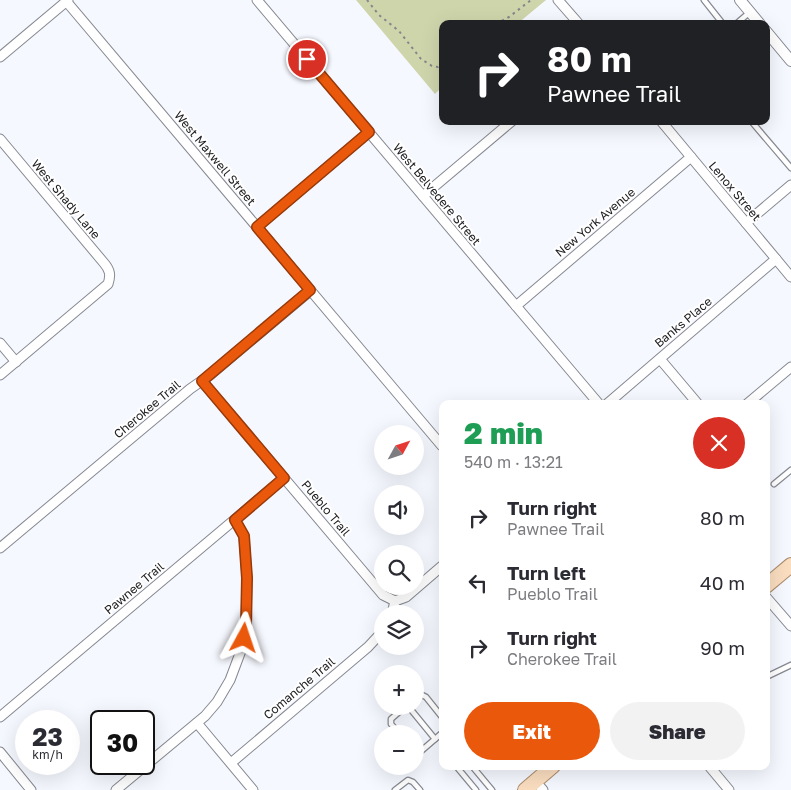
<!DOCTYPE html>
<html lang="en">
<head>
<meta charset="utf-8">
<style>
	body { margin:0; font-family:"Golos Text",sans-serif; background:#f2f2f3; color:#2b2b33; height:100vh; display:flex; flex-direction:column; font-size:19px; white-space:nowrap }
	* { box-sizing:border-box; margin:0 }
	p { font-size:16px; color:#7c7c81 }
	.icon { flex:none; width:28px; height:28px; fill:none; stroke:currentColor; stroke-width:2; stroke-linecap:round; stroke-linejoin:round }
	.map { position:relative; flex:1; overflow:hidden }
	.details { position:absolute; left:439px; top:400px; width:331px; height:370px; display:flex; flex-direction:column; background:#fff; border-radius:10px; box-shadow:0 5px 20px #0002 }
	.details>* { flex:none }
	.banner { position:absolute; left:439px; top:20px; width:331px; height:105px; border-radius:10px; box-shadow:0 5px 20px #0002; background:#202124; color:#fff; overflow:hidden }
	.needle { width:32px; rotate:50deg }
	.tools { position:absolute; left:374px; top:425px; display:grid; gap:10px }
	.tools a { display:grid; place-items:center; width:50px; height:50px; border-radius:50%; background:#fff; box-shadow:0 5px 20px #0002; font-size:25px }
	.speed { position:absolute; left:15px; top:710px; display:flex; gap:10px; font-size:25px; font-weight:700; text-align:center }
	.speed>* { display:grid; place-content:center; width:65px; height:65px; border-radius:50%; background:#fff; box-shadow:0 5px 20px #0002; line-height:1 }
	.speed small { font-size:12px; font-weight:400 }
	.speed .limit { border:2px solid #111; border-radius:8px; background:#fff; color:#111 }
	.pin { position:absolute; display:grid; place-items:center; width:42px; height:42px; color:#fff; margin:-21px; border:2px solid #fff; border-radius:50%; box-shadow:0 1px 5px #0007 }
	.me { position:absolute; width:55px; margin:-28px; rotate:5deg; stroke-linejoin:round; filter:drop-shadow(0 0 4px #0008) }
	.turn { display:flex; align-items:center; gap:18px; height:105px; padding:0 25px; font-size:22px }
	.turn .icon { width:65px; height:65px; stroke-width:2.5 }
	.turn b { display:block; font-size:35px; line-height:42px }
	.round { display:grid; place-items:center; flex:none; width:52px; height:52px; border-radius:26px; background:#f2f2f3 }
	.head { display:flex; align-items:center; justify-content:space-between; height:85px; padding:0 25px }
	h1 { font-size:30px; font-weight:800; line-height:38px; color:#1e9e55 }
	.action { display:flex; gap:10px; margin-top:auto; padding:10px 25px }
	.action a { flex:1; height:58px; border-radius:30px; background:#ea580c; color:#fff; font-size:20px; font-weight:800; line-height:58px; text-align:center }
	.action a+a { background:#f2f2f3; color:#2b2b33 }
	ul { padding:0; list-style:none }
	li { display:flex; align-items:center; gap:15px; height:65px; padding:0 25px }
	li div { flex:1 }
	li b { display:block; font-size:19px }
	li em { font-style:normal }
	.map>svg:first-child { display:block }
</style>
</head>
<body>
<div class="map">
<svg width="791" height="790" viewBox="0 0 791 790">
	<rect width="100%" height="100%" fill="#f6f8ff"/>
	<polygon fill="#cfd5ab" points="356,0 546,0 517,24 442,24 442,87 435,94"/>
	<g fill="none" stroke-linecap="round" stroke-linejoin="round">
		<g stroke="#878992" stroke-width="7">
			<g id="service">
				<polyline points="704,0 723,24"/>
				<polyline points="736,24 750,12"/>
				<polyline points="751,121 791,168"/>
				<polyline points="774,484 791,470"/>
				<polyline points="766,677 791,665"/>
				<polyline points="415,698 422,695 426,697 442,717"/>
				<polyline points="408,706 435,739"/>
				<polyline points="400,734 391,724 391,719 406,706"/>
				<polyline points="415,750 420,752 442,733"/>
				<polyline points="456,766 476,790"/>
				<polyline points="472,766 492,790"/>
				<polyline points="395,790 408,780 413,782 420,790"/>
			</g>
		</g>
		<g stroke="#878992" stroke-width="11">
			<g id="minor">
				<polyline points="257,0 599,404"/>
				<polyline points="558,0 579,24"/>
				<polyline points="66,1 442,446"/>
				<polyline points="0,57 68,0"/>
				<polyline points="661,121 791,277"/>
				<path d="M0 139 104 263C110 270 111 275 108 284L0 375"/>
				<polyline points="423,196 512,121"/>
				<polyline points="746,223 791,185"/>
				<polyline points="257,227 369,132"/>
				<polyline points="516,306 691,157"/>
				<polyline points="0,343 16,362"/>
				<polyline points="660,359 698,404"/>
				<polyline points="202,381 383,595 395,601"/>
				<polyline points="607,404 776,259"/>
				<polyline points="747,404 791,367"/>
				<polyline points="0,548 190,389 210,375 310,291"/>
				<polyline points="766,597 791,626"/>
				<polyline points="395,601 406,597 442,566"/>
				<polyline points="392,614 395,601"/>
				<polyline points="0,717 284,478"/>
				<polyline points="197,723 253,790"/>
				<polyline points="0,752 31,790"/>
				<polyline points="231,763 368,647 382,632"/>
				<polyline points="709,766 729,790"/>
				<polyline points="535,781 543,790"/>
				<polyline points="116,790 205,716 217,702 230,680 242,648 246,627 247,578 244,536 235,520"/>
			</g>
		</g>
		<g stroke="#878992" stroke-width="12">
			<g id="tertiary">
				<polyline points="740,0 760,24"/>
				<polyline points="766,31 791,61"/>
			</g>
		</g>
		<g stroke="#ac8d6d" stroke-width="16">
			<g id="primary">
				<polyline points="766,586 791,565"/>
				<polyline points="525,790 553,766"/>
			</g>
		</g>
		<g stroke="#86878c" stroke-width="2" stroke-dasharray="2.5 4" stroke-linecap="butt">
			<polyline points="367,0 379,15 399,31 421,59 432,66 438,67 442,65"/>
			<polyline points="496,24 509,17 531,0"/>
		</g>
		<use href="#service" stroke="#fff" stroke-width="4.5"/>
		<use href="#minor" stroke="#fff" stroke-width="9"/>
		<use href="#tertiary" stroke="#fff" stroke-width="10"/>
		<use href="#primary" stroke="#faddbf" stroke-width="14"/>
	</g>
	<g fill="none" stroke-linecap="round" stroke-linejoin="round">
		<g stroke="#983908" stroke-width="12">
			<polyline id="route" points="244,638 246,627 247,578 244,536 235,520 284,478 202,381 310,290 257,227 369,132 307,59"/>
		</g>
		<use href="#route" stroke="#ea580c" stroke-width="9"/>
	</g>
	<g text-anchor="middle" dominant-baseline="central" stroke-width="4" stroke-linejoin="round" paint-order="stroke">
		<g font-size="12" fill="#202124" stroke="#fff">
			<text transform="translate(215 158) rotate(50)">West Maxwell Street</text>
			<text transform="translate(735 191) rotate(50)">Lenox Street</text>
			<text transform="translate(437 194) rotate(50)">West Belvedere Street</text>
			<text transform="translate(66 199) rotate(50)">West Shady Lane</text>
			<text transform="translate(595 222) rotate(-40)">New York Avenue</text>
			<text transform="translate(683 322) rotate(-40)">Banks Place</text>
			<text transform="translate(147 409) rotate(-40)">Cherokee Trail</text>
			<text transform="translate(326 508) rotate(50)">Pueblo Trail</text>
			<text transform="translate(134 588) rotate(-40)">Pawnee Trail</text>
			<text transform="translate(299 688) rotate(-40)">Comanche Trail</text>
		</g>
	</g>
</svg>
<div class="tools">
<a><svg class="needle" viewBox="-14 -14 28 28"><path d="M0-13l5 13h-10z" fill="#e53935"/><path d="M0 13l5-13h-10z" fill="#7c7c81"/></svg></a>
<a><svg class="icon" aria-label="sound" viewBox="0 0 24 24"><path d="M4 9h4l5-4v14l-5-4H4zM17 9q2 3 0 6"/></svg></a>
<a><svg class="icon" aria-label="search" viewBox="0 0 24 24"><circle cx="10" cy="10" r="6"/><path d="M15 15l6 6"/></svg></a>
<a><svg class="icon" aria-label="layers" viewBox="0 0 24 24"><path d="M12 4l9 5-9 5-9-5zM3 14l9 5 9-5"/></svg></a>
<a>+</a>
<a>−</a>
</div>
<div class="speed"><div>23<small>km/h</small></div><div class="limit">30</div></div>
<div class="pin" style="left:307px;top:59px;background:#d93025"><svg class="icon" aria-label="arrive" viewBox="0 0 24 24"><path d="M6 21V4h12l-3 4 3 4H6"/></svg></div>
<svg class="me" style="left:244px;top:638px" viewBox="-20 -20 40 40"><path d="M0-17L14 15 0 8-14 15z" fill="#ea580c" stroke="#fff" stroke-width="4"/></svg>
<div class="banner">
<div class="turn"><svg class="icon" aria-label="right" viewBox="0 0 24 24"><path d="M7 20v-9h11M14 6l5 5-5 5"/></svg><div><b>80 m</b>Pawnee Trail</div></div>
</div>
<section class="details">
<div class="head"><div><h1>2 min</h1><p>540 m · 13:21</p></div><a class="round" style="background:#d93025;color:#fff"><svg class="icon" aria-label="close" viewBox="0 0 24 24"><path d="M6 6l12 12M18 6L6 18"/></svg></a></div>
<ul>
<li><svg class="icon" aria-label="right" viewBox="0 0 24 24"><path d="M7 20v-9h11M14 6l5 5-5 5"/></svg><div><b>Turn right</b><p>Pawnee Trail</p></div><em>80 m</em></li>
<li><svg class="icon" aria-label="left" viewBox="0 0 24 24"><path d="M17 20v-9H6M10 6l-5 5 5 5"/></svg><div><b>Turn left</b><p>Pueblo Trail</p></div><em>40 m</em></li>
<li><svg class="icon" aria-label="right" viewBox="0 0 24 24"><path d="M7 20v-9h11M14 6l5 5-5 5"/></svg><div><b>Turn right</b><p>Cherokee Trail</p></div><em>90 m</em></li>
</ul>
<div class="action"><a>Exit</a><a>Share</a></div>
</section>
</div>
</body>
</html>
